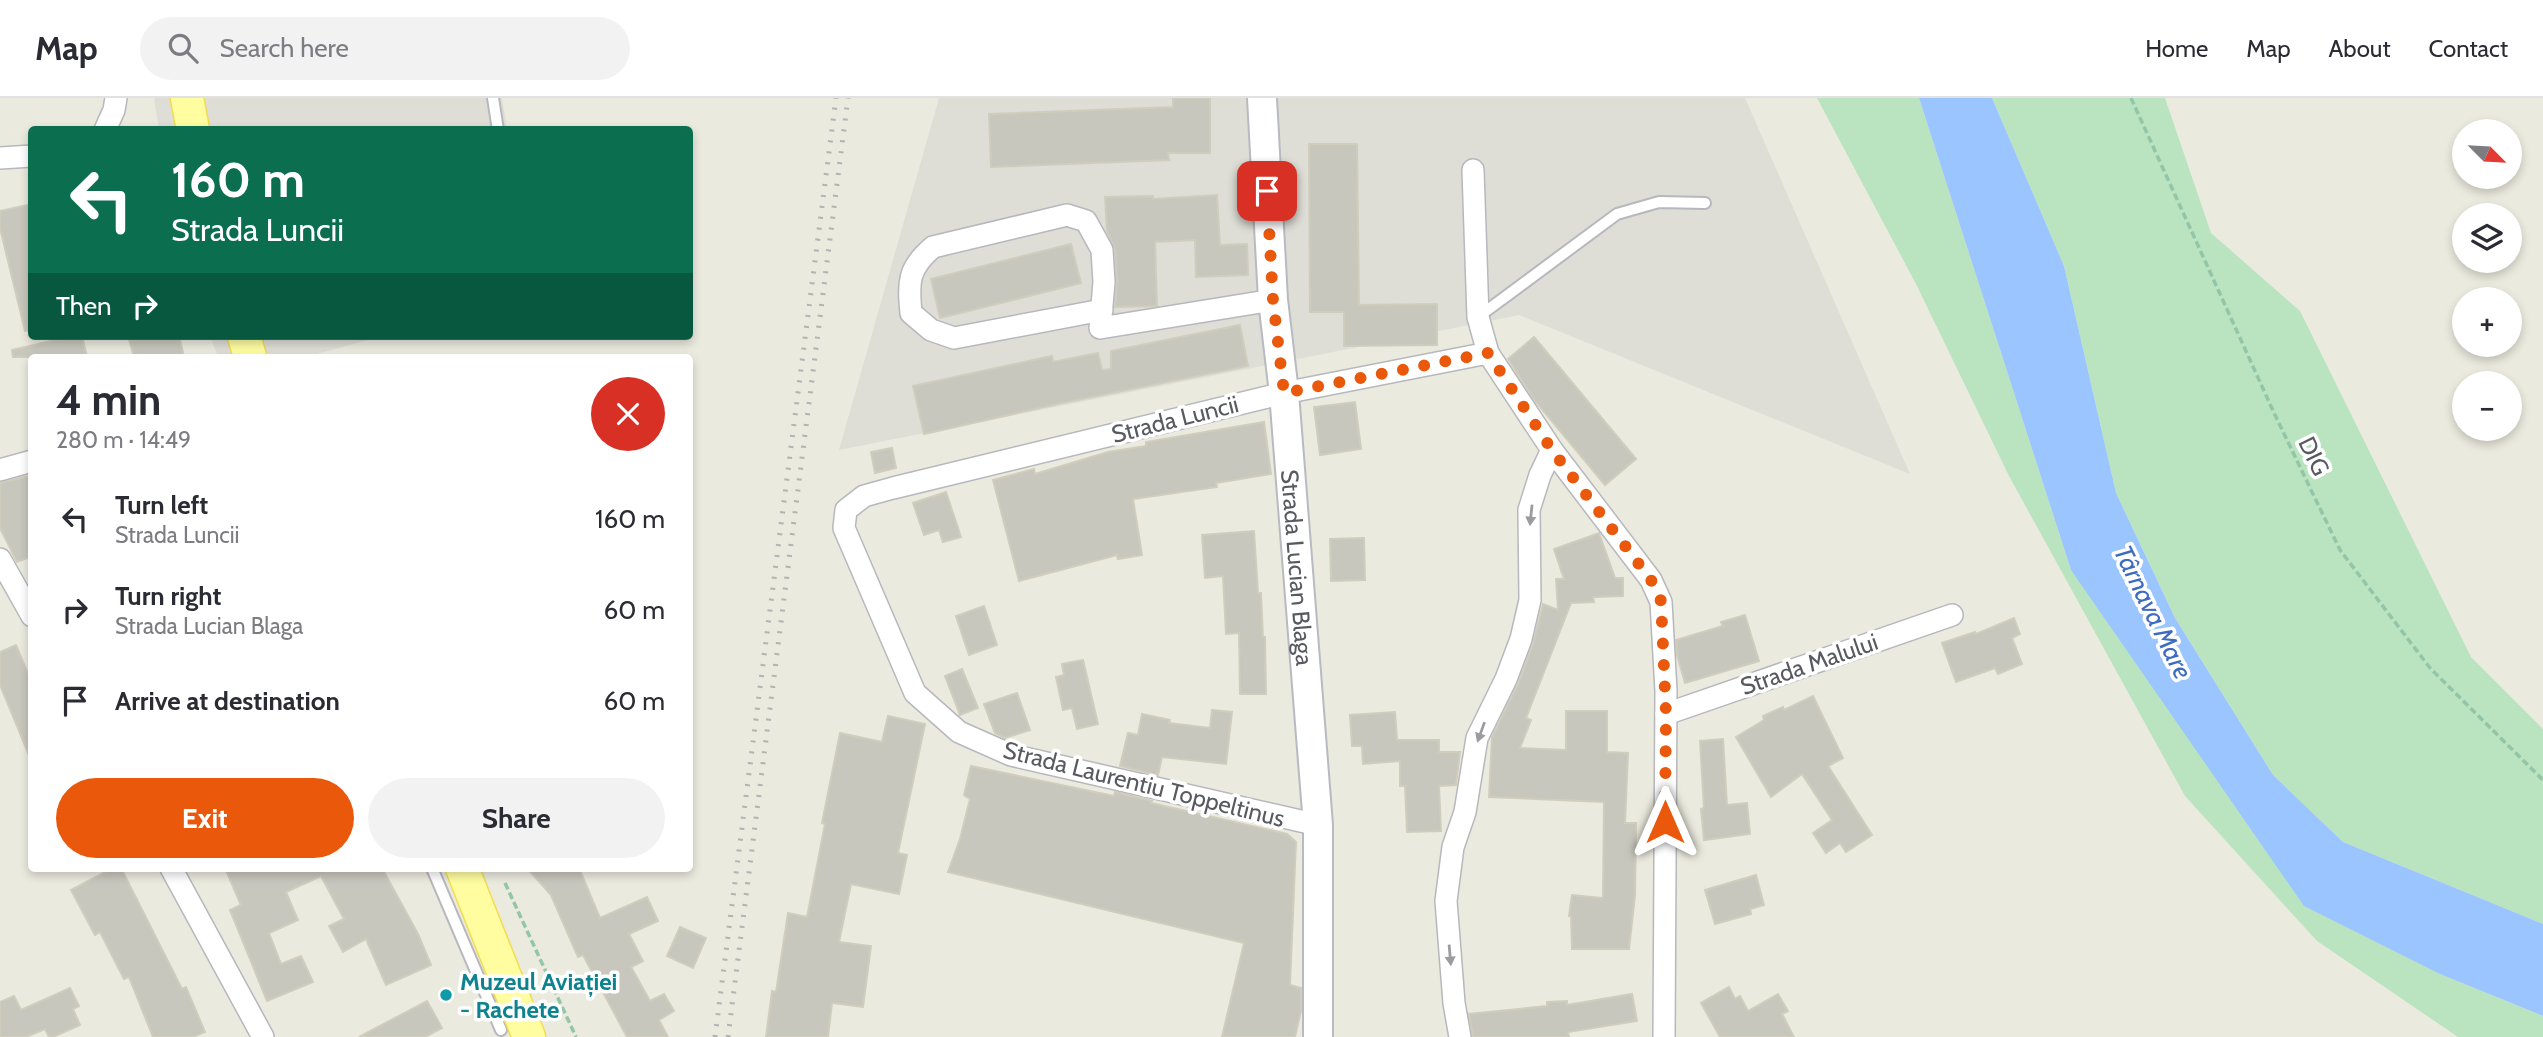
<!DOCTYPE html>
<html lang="en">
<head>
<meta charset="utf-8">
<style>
	body { margin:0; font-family:Cabin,sans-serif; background:#f2f2f3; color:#2b2b33; height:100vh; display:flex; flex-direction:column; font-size:26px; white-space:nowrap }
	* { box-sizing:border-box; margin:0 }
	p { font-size:23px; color:#7c7c81 }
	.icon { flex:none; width:38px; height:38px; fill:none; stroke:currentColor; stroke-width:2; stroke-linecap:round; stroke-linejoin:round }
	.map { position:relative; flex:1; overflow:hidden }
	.panel { position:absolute; left:28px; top:256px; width:665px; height:518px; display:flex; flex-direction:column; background:#fff; border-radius:7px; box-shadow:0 4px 10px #0003 }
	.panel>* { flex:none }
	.hud { position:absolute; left:28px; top:28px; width:665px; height:214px; border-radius:7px; box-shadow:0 4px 10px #0003; background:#0b6e4f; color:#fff; overflow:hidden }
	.needle { width:46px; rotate:114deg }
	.fabs { position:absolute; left:2452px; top:21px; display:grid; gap:14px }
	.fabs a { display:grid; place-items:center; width:70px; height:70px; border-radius:50%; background:#fff; box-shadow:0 4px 10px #0003; font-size:35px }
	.pin { position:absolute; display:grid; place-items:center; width:60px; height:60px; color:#fff; margin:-30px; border-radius:14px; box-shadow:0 4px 10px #0006 }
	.me { position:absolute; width:77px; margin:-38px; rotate:0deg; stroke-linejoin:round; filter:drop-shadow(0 0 5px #0008) }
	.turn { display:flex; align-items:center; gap:24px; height:147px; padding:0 28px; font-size:32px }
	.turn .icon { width:91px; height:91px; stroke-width:2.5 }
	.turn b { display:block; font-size:49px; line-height:60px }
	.then { display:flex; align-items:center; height:66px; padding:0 28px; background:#0003; gap:14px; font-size:26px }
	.round { display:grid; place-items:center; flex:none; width:74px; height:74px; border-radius:37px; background:#f2f2f3 }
	.headline { display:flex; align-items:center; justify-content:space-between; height:119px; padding:0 28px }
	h1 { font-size:42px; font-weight:700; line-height:52px }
	.cta { display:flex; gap:14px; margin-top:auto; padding:14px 28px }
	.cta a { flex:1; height:80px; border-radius:42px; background:#ea580c; color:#fff; font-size:28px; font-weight:700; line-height:80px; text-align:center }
	.cta a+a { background:#f2f2f3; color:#2b2b33 }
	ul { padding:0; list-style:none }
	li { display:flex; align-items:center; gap:21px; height:91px; padding:0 28px }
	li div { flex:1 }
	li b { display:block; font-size:26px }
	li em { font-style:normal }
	header { display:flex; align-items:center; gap:42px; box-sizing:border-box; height:98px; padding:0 35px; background:#fff; border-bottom:2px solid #e1e1e2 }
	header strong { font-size:33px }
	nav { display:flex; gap:38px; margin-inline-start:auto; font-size:24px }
	.search { width:490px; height:63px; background:#f2f2f3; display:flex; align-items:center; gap:18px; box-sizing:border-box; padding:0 24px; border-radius:38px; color:#7c7c81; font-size:26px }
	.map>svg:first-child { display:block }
</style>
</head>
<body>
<header>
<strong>Map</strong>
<div class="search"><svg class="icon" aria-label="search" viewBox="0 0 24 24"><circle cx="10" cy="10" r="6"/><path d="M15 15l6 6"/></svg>Search here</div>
<nav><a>Home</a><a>Map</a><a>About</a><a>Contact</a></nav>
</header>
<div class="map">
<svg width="2543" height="939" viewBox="0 0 2543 939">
	<rect width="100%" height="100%" fill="#ebeade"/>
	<g fill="#deddd6">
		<polygon points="154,0 502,0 507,31 159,31"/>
		<polygon points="939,0 1745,0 1910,376 1519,217 839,352"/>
		<polygon points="210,238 383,238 305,259 218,259"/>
	</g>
	<g fill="#bae4c0">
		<polygon points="1817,0 1919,0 2071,472 2440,876 2543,918 2543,939 2458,939 2317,843 2185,698 2009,378 1916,186"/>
		<polygon points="1992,0 2165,0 2211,135 2300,213 2471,559 2543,631 2543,826 2343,744 2273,677 2175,520 2116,395 2064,168"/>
	</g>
	<polygon fill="#9bc5ff" points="1919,0 1992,0 2064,168 2116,395 2175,520 2273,677 2343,744 2543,826 2543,918 2440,876 2304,808 2071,472"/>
	<g fill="#c8c7be" stroke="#d0cdbd" stroke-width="2">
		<polygon points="1173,0 1210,0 1210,55 1168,55 1169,62 991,69 989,16 1173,9"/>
		<polygon points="1309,46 1357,46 1359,207 1437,206 1437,247 1344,248 1344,214 1310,214"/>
		<polygon points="1217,97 1220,147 1247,146 1248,177 1196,179 1195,142 1155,144 1157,208 1115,209 1117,183 1115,151 1107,133 1105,99 1153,98 1153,101"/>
		<polygon points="32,106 32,232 25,233 0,130 0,113"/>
		<polygon points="1071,146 1081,185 940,220 931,181"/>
		<polygon points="1240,227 1248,268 1062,305 924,336 913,288 1052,258 1053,264 1098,255 1102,272 1111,271 1111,253"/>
		<polygon points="72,238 82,238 87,259 13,259 12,252"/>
		<polygon points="128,238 179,238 184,259 134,259"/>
		<polygon points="1534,239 1636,361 1605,387 1535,303 1508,261"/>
		<polygon points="1355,304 1361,351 1320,357 1314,309"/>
		<polygon points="1264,324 1271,376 1216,385 1217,389 1133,401 1142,457 1118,461 1117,457 1019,483 993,382 1034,371 1035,376 1108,354 1146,348 1146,344"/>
		<polygon points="892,350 896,370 875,375 871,354"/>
		<polygon points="32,377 32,458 17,464 0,430 0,385"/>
		<polygon points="946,394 961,439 943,444 939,432 924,437 913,405"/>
		<polygon points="1254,433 1258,495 1261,495 1263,539 1265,539 1266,596 1240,596 1239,535 1226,536 1223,478 1205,480 1202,437"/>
		<polygon points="1599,435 1615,480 1623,480 1623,498 1593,499 1594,504 1571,505 1526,620 1531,622 1520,650 1566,652 1566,613 1607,613 1607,654 1628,655 1625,725 1636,725 1635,798 1629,851 1572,851 1571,818 1569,818 1572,797 1603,800 1604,704 1489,699 1492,639 1518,586 1533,546 1543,506 1558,512 1556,481 1564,481 1554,451"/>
		<polygon points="1364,440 1365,482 1331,483 1330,441"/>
		<polygon points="984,508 997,547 969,557 956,518"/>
		<polygon points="1745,517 1759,563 1685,585 1677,557 1676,542 1723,528 1721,524"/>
		<polygon points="2014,520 2020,536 2012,540 2022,566 1998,576 1995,570 1956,584 1942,545 1975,534 1976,536"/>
		<polygon points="16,547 32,585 31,662 0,587 0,554"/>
		<polygon points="1083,562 1098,626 1077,631 1072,610 1063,612 1056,579 1064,577 1062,566"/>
		<polygon points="962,571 978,610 960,617 945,578"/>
		<polygon points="1017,595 1030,632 1005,640 995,635 984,606"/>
		<polygon points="1813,598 1843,660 1828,668 1872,737 1846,754 1840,745 1826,755 1813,735 1832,722 1802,676 1771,699 1736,639 1764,622 1763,618 1783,609 1784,612"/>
		<polygon points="1212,612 1232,614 1226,666 1162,659 1158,677 1120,668 1128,635 1138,637 1142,616 1170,622 1169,625 1210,630"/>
		<polygon points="1395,614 1397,642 1439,642 1439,654 1460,654 1456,687 1439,688 1441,733 1407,734 1405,688 1400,688 1400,663 1363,666 1362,648 1352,648 1350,617"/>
		<polygon points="888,618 925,626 898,755 907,757 899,796 851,786 839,844 871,848 863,909 832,905 828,939 766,939 772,893 776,894 788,815 807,819 825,726 822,725 840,635 882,644"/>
		<polygon points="1723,641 1727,707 1747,705 1750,736 1704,742 1701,711 1704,710 1700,643"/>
		<polygon points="971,668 1114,698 1115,694 1152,703 1151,705 1287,736 1296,744 1290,887 1301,890 1301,913 1295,939 1222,939 1244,845 948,774 960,741 970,701 964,697"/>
		<polygon points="113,770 121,770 182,891 186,889 205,934 193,939 153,939 129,879 124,881 100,834 95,837 71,792"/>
		<polygon points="225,770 382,770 418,836 431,867 386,887 366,841 343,854 329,828 344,821 321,778 286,794 298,822 269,835 281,866 301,858 313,884 267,903 230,812 241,807"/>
		<polygon points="527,770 579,770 600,820 647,799 658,823 629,836 643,863 631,869 650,903 664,896 674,913 659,922 668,939 627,939 583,857 578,859 551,797"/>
		<polygon points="1756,777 1764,807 1750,811 1751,816 1715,826 1705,792"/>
		<polygon points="680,829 706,840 693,870 667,858"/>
		<polygon points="1729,889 1735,901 1740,898 1748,913 1778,896 1788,913 1782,916 1794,939 1720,939 1701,905"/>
		<polygon points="70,890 79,908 73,911 80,927 53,939 49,939 45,931 26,939 0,939 0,904 14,898 21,912"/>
		<polygon points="1632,896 1637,923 1568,934 1569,939 1473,939 1469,916 1547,908 1547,904 1567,903 1567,907"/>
		<polygon points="427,903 442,930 425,939 359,939"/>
	</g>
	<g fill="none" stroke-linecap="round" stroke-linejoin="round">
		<g stroke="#b7b8be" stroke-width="14">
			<g id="lane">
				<polyline points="493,0 498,32"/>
				<polyline points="1478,219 1617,116 1659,104 1705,105"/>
				<polyline points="432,770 501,932"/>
			</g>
		</g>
		<g stroke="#b7b8be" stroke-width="24">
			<g id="street">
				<polyline points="105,32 114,12 116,0"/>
				<polyline points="0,60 32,58"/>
				<polyline points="1473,72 1478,219 1488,255 1552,352 1651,482 1661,504 1666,593 1664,939"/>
				<path d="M1102 212 954 240 931 232 911 215C908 184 908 170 933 149L1067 117 1086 123 1102 152 1104 184 1100 230 1273 202"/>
				<polyline points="0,372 32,363"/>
				<polyline points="0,461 32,518"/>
				<polyline points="1666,616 1952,517"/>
				<polyline points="1318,727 1011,657 959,634 915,595 844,430 846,412 864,398 893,390 1284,295 1488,255"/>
				<polyline points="171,770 263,939"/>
				<polyline points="1460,939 1454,905 1446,803 1453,749 1465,714 1477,640 1506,581 1521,541 1530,502 1529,412 1540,377 1552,352"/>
			</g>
		</g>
		<g stroke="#b8bac1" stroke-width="32">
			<g id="secondary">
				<path id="s1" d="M1262 0 1273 202 1284 295 1318 727V939"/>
			</g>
		</g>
		<g stroke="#f2dc51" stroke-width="35">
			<g id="primary">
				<polyline points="187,0 193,32"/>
				<polyline points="244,238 250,259"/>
				<polyline points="462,770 529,939"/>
			</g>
		</g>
		<g stroke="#93c5a8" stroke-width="3.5" stroke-dasharray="7 3.5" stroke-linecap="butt">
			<polyline points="2131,0 2275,317 2340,452 2430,570 2543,682"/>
			<polyline points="505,785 576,939"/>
		</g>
		<use href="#lane" stroke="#fff" stroke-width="10"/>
		<use href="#street" stroke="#fff" stroke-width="21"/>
		<use href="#secondary" stroke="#fff" stroke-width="28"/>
		<use href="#primary" stroke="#fffda0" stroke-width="32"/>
		<g stroke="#b2b3b3" stroke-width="5" stroke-dasharray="2 9" stroke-linecap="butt">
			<polyline points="715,939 836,0"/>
			<polyline points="728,939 848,0"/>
		</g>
	</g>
	<defs><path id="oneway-solid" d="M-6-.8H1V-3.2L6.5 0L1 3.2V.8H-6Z" transform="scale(1.75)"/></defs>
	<g fill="#9b9ca0">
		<use href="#oneway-solid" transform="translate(1531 417) rotate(96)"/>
		<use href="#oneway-solid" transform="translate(1481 634) rotate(110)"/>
		<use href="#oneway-solid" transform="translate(1450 857) rotate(85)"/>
	</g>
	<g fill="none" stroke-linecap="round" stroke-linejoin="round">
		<polyline stroke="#ea580c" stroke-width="12" stroke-dasharray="0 21.6" points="1267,93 1273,202 1284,295 1488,255 1552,352 1651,482 1661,503 1666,616 1665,724"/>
	</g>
	<circle fill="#0f9aa8" stroke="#fff" stroke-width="2.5" cx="446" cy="897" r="7"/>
	<g text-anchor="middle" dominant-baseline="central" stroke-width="7" stroke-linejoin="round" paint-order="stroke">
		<g font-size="24" fill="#585a60" stroke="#fff">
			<text transform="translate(1175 321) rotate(-14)">Strada Luncii</text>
			<text transform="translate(2314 358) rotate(64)">DIG</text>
			<text stroke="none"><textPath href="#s1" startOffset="471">Strada Lucian Blaga</textPath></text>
			<text transform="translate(1809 566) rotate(-19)">Strada Malului</text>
			<text transform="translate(1144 686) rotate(14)">Strada Laurentiu Toppeltinus</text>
		</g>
		<g font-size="24" font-weight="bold" fill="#0d838f" stroke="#fff" text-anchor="start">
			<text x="460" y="883">Muzeul Aviației<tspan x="460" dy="28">- Rachete</tspan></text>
		</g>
		<g font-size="26" font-style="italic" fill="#3e6bc2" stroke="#fff">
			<text transform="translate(2153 514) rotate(64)">Târnava Mare</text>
		</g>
	</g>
</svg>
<div class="fabs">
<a><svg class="needle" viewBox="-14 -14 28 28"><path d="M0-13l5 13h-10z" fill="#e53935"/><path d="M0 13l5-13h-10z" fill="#7c7c81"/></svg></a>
<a><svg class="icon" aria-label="layers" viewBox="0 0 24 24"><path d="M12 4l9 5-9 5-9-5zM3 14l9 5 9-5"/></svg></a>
<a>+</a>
<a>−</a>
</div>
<div class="pin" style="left:1267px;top:93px;background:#d93025"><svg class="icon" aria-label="arrive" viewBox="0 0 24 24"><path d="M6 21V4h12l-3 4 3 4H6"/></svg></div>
<svg class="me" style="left:1665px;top:724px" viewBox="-20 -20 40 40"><path d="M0-17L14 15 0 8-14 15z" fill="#ea580c" stroke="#fff" stroke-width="4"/></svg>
<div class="hud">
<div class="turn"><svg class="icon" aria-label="left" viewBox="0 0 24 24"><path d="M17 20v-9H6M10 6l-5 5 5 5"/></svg><div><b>160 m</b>Strada Luncii</div></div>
<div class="then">Then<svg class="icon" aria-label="right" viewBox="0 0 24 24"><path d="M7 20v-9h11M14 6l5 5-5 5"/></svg></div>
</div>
<section class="panel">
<div class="headline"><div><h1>4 min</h1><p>280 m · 14:49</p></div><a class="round" style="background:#d93025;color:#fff"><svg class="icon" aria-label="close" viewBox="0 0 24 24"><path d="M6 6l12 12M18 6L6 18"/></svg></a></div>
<ul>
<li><svg class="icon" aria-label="left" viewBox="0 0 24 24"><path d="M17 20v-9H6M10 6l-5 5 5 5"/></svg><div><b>Turn left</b><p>Strada Luncii</p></div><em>160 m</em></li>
<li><svg class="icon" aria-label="right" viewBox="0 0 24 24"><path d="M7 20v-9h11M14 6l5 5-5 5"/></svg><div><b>Turn right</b><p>Strada Lucian Blaga</p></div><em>60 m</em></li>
<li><svg class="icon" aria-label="arrive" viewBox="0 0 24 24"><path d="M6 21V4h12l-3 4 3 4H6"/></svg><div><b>Arrive at destination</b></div><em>60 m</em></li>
</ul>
<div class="cta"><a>Exit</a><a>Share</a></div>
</section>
</div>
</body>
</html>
